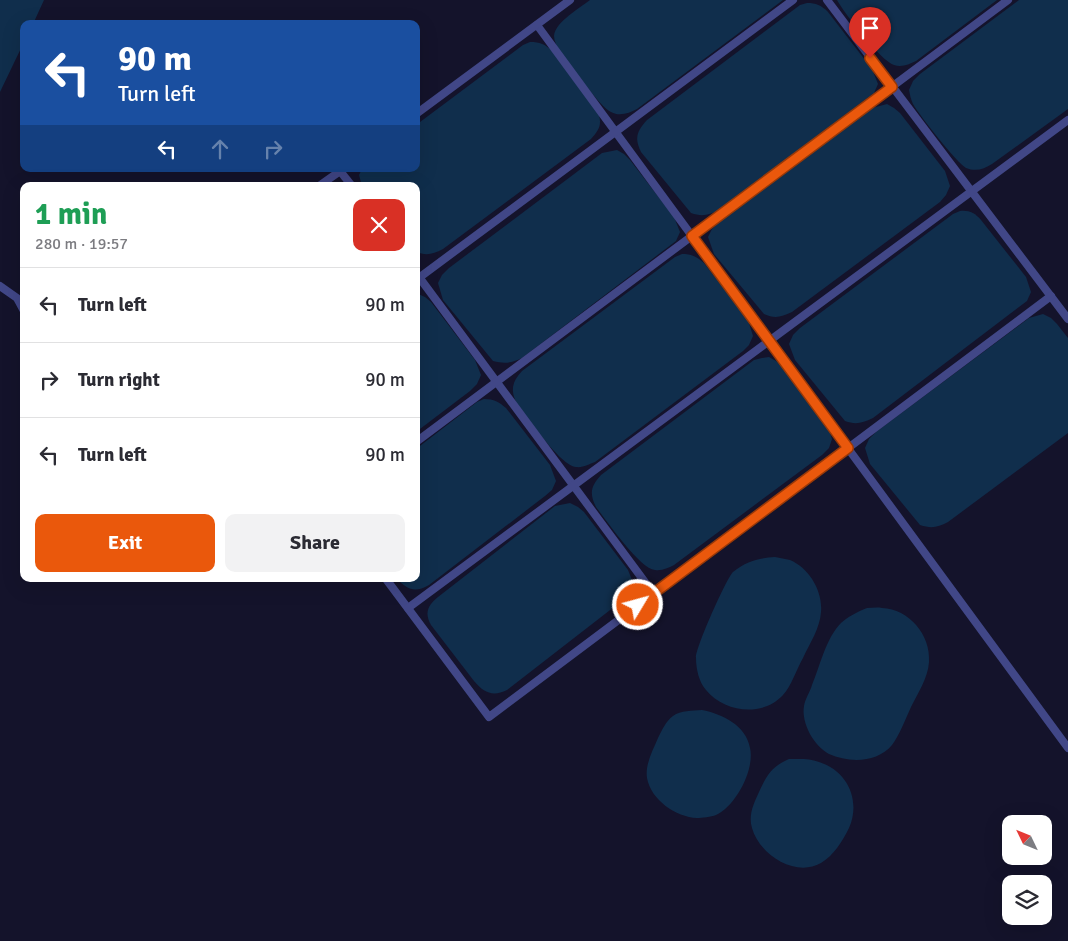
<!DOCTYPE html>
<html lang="en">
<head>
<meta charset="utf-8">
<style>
	body { margin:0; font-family:Signika,sans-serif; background:#f2f2f3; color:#2b2b33; height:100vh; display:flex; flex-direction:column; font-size:19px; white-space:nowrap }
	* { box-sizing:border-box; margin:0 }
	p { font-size:16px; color:#7c7c81 }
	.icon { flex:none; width:28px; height:28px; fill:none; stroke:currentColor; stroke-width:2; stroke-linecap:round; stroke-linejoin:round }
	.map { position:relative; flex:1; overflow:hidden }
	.sheet { position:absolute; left:20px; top:182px; width:400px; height:400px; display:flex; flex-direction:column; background:#fff; border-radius:10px; box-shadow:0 5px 20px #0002 }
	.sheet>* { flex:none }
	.top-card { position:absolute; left:20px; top:20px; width:400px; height:152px; border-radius:10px; box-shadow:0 5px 20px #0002; background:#1a4fa0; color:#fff; overflow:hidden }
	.needle { width:32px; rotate:313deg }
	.fabs { position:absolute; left:1002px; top:815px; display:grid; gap:10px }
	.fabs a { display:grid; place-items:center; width:50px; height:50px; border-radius:10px; background:#fff; box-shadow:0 5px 20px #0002; font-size:25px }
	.pin { position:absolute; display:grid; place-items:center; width:42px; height:42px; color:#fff; margin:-51px -21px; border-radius:50% 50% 50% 0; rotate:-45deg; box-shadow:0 0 5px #0007 }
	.pin .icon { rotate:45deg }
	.me { position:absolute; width:55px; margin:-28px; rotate:53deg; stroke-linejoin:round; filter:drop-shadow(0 0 4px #0008) }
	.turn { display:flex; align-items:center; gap:18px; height:105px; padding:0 15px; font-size:22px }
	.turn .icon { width:65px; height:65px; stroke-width:2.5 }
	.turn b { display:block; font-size:35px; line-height:42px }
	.lanes { display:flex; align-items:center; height:48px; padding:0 15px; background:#0003; justify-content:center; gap:25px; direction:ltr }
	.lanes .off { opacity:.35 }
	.round { display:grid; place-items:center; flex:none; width:52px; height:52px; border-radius:10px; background:#f2f2f3 }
	.head { display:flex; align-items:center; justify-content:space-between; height:85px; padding:0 15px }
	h1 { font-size:30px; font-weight:700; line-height:38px; color:#1e9e55 }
	.primary-button { display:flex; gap:10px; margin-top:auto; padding:10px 15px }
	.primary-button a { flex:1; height:58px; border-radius:10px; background:#ea580c; color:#fff; font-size:20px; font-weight:700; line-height:58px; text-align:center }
	.primary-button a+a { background:#f2f2f3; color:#2b2b33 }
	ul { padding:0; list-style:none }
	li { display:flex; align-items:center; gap:15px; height:75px; padding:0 15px; border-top:1px solid #e1e1e2 }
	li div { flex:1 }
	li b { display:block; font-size:19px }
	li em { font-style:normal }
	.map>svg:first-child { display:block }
</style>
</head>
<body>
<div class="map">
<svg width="1068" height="941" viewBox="0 0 1068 941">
	<rect width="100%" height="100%" fill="#14132b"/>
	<g fill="#102e4c">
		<polygon points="0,0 44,0 33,24 24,24 24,42 0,92"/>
		<path d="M590 0H783L637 109C629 113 620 117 611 112 599 106 569 63 559 51 557 46 554 41 554 36 555 22 580 8 590 0Z"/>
		<path d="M837 0H997L916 61C909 64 902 68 894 65 881 61 844 13 837 0Z"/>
		<path d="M1019 0H1068V109L992 164C984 169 976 172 966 168 957 163 919 115 913 104 911 100 910 95 909 90L913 81 920 74Z"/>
		<path d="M807 3C816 3 821 5 828 12L872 69 878 84 874 93 719 210C709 215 702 217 691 213L641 152C634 138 637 131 647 120L800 5Z"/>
		<path d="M530 42C540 42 545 44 552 51L599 115C602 126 598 131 591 139L443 249C433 254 427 256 416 252V186H362L359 175 362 169H416V125L523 45Z"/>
		<path d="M887 104 894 108 900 113 945 171 950 186 946 195 940 202 792 312C781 317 775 319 764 314L714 254 708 237 712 229 719 222 872 108Z"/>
		<path d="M617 150 624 154 630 160 674 217 680 232 676 241 522 358C511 363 505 364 493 361L443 300 438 283 442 275 449 268 602 153Z"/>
		<path d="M960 211C969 210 975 213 981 220L1026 277 1031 292 1027 301 873 418C862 423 856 425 845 421L795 360 789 344 793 335 800 328 953 214Z"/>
		<path d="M682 254C692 254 697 257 704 263L748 320 753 336 749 345 743 351 595 462C589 464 583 468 576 467 561 466 527 417 517 404 510 390 512 382 522 371L675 257Z"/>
		<polygon points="416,293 425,297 431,302 475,360 481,375 477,384 470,391 416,432"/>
		<path d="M1043 314 1051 318 1057 324 1068 338V433L948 522C938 527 932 529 920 525L870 464 865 448 869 439 876 432 1029 318Z"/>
		<path d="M769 357 776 361 783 366 827 424 832 439 829 448 822 455 674 565C668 568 662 571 655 570 640 569 606 520 596 507 589 493 591 486 601 475L754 360 762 358Z"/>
		<path d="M484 399C494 399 499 402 506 408L550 465 556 481 552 490 545 496 429 585C415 593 408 590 397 579H416V449L477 402Z"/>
		<path d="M570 503 578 507 584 512 628 570 634 585 630 594 623 600 507 690C493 697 484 693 474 681L431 625C424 613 428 605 438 597L555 506Z"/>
		<path d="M775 557C780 558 785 559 790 560 809 568 823 591 821 612 820 628 810 643 803 658 797 668 791 687 783 695 763 717 725 713 706 690 699 682 696 669 696 658 695 649 726 579 733 572 746 561 759 558 775 557Z"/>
		<path d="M867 608C872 608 877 607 882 608 909 609 931 635 929 662 928 678 918 693 911 707 906 718 899 736 892 745 877 763 849 763 829 754 814 746 801 723 804 706 805 699 810 692 812 685 820 666 826 638 841 623 849 616 857 612 867 608Z"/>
		<path d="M702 710C722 714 746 725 750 748 755 769 736 806 716 815 711 817 702 818 697 818 676 817 651 800 647 778 645 764 653 750 658 738 662 730 666 721 673 716 681 710 692 711 702 710Z"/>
		<path d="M789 759C799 759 809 758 819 762 848 771 861 801 849 828 842 842 834 855 821 863 795 878 759 854 752 828 748 815 754 803 759 792 767 775 771 767 789 759Z"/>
	</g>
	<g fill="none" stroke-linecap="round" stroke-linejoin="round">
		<g stroke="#414787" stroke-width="8">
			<polyline points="827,0 1068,319"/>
			<polyline points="537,25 1068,748"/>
			<polyline points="416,114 570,0"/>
			<polyline points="340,171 352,186"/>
			<polyline points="319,186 343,169"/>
			<polyline points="416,273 653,593"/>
			<polyline points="416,280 793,0"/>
			<polyline points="0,286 17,298 24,311"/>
			<polyline points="416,442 1008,0"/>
			<polyline points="386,579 489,717 1051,296"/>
			<polyline points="408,608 1068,120"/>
		</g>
	</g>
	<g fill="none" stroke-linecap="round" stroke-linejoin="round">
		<g stroke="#983908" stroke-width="12">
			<polyline id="route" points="638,605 848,448 692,236 892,87 870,58"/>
		</g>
		<use href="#route" stroke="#ea580c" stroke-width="9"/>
	</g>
</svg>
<div class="fabs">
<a><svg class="needle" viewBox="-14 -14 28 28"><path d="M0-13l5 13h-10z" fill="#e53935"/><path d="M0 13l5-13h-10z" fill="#7c7c81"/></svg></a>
<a><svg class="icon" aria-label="layers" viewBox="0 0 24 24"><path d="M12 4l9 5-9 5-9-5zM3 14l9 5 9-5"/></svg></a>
</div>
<div class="pin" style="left:870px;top:58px;background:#d93025"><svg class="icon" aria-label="arrive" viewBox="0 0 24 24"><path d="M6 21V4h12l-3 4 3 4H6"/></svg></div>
<svg class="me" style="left:638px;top:605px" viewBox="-20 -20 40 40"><circle r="17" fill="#ea580c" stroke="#fff" stroke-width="3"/><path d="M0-11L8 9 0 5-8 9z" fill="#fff"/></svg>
<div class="top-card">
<div class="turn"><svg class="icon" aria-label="left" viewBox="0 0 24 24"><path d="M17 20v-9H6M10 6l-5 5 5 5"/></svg><div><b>90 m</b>Turn left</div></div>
<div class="lanes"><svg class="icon" aria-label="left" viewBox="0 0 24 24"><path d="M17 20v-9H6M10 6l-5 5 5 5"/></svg><svg class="icon off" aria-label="ahead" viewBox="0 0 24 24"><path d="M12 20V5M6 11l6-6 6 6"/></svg><svg class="icon off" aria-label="right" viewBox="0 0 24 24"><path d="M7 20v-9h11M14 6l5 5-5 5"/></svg></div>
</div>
<section class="sheet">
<div class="head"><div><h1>1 min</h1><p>280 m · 19:57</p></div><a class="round" style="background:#d93025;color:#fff"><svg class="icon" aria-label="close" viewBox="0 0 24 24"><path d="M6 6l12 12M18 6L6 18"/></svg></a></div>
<ul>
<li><svg class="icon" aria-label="left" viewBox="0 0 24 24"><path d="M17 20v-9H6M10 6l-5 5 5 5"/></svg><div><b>Turn left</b></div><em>90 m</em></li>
<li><svg class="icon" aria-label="right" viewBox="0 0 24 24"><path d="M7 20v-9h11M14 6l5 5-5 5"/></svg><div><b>Turn right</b></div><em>90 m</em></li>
<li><svg class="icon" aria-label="left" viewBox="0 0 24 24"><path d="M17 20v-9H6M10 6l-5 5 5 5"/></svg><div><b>Turn left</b></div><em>90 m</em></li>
</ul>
<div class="primary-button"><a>Exit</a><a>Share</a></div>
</section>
</div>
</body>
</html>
